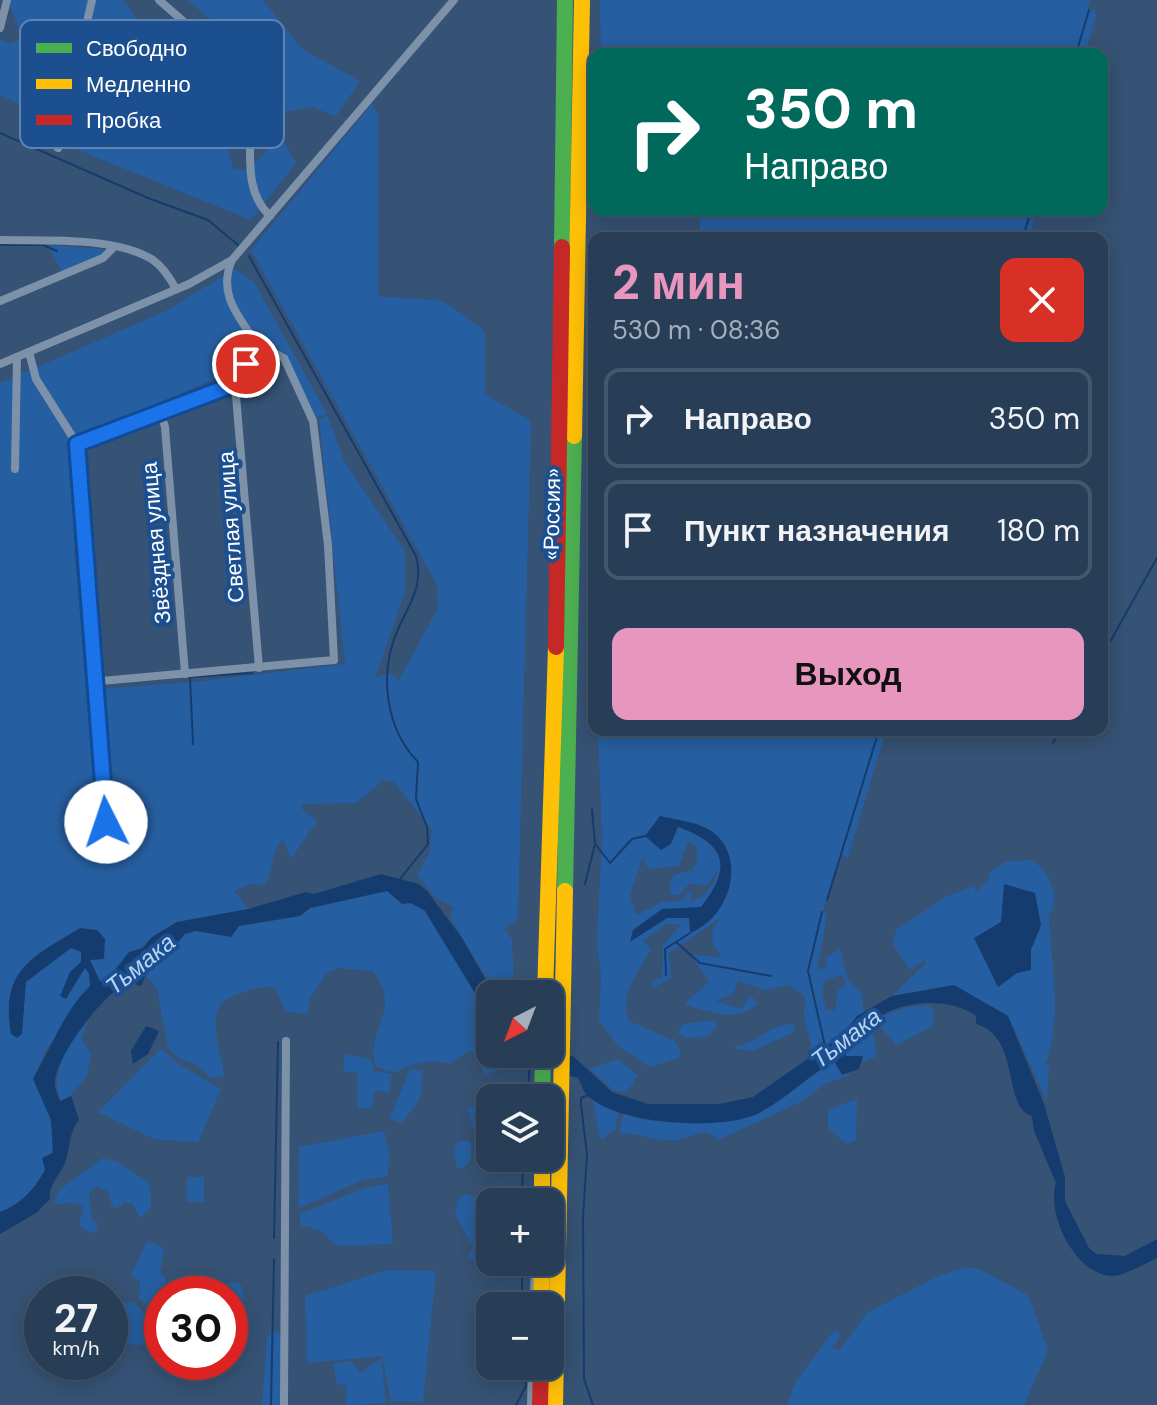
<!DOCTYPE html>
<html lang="ru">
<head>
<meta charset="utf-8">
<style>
	body { margin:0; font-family:"DM Sans",sans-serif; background:#30455d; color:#f1f3f6; height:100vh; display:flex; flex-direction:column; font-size:30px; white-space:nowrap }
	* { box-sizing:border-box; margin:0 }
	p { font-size:26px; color:#a5aeba }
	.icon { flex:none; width:44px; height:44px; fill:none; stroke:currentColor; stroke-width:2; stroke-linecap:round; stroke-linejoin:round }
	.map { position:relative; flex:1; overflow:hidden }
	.details { position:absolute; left:588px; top:232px; width:520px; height:504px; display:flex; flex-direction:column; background:#283e57; border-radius:16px; box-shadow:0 4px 20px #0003,0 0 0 2px #44576d }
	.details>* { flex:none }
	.top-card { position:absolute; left:588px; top:48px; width:520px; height:168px; border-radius:16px; box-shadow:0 4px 20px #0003,0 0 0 2px #44576d; background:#00695c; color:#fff; overflow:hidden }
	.needle { width:52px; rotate:222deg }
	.controls { position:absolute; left:476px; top:980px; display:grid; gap:16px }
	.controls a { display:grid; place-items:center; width:88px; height:88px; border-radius:16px; background:#283e57; box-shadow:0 4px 20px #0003,0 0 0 2px #44576d; font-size:40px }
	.speed { position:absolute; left:24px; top:1276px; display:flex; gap:16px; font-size:40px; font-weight:700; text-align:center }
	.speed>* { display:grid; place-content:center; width:104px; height:104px; border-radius:50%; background:#283e57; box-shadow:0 4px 20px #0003,0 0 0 2px #44576d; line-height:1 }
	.speed small { font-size:20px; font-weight:400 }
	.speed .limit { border:12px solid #d22; background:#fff; color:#111 }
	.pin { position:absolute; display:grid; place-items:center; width:68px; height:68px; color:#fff; margin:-34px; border:4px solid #fff; border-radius:50%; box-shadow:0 2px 8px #0007 }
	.me { position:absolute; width:88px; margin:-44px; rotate:356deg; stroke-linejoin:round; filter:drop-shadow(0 0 6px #0008) }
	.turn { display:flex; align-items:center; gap:28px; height:168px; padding:0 24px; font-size:36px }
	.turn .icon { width:104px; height:104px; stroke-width:2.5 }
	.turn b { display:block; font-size:56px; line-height:68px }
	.round { display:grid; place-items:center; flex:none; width:84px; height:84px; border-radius:16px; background:#30455d }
	.head { display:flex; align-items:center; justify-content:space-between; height:136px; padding:0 24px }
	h1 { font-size:48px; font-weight:800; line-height:60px; color:#e797bd }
	.button { display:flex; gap:16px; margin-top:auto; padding:16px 24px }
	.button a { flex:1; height:92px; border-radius:16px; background:#e797bd; color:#111; font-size:32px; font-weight:800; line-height:92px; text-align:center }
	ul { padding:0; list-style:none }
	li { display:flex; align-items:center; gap:24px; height:100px; margin:0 16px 12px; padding:0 8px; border:4px solid #44576d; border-radius:16px }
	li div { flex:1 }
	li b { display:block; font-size:30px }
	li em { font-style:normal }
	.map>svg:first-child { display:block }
</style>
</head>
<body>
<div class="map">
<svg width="1157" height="1405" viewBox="0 0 1157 1405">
	<rect width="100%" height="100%" fill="#365274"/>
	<g fill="#265fa1" fill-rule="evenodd">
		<path d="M8 0H123C131 9 138 22 148 29 168 43 196 49 210 71 230 100 223 137 233 168L247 171 281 136 296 163 251 220 66 145 38 113 0 95V39L11 44 22 37Z"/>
		<polygon points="188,0 263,0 302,49 360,81 336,116 311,107 277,113 268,107 252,58"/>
		<polygon points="600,0 1090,0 1087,8 1095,10 1096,16 1085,54 601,54"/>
		<path d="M372 104 378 115V296L443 301 485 331V394L531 421 518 913 517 920 504 929 512 939 514 994H496L450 917 454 908 435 897 417 875 429 854 432 830 394 782 383 780 356 803 302 804V809L317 821 291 859 283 840C270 852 274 870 265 885L251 884 234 891 248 909 177 922 152 937 126 960 45 1051 33 1079C53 1119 65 1146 35 1185 25 1199 16 1206 0 1212V383L164 312 235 269 254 282 327 414 316 418 284 353 264 344 263 351 273 358 235 370 71 441 78 529 74 549 87 690 194 682 345 664 319 419 328 416 344 461 405 551V592L375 678 390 673 399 680 438 608 437 585 251 250Z"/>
		<polygon points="700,210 1037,210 1029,238 700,238"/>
		<polygon points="48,245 99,249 105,251 100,257 62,272"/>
		<path d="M598 730H886L848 858 841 854 823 911 827 915 817 971 827 966 825 959 840 948 848 980 861 992 864 1013 843 1034 813 1054 804 1017 805 996 788 985 765 990 738 981 733 994 716 1001 741 1009 750 995 758 1003C737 1025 709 1011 684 1004L709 982 690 954 721 957 713 944 712 931 730 904 719 919 669 953 671 978 655 987 650 982 662 978 663 945 681 925 666 924 643 941 651 949C639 971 618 997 629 1021L675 1041 681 1053 678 1058 650 1067 617 1045 599 1021 601 975 597 944 602 835ZM688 842 695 845 698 860 692 870 674 875 669 885 672 895H679L689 884 706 885 717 872C714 887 704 897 689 902L693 892H688L681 901 662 902 636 915 630 895 642 859 649 869 679 866ZM842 975 846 985 838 990 835 1010H826L822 991 825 980Z"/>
		<path d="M1029 860C1049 867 1062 897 1049 916 1051 964 1063 1018 1045 1064L1049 1066 1047 1101 1008 1016 954 985 892 996 926 963 924 960 910 970 893 945 896 930 945 897 974 886 976 893 988 880 989 873 1005 862ZM1001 922 1041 925 1031 950V970L1017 973 998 987 975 939Z"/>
		<path d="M387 891 425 911 490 1018V1054H512L496 1071 485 1075 475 1054 469 1051 449 1064C436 1058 406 1064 396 1073L376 1067C363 1032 405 1010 372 971L338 968 327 973 310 998 307 1014 285 1011 275 988C264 985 255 989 244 992 198 1003 221 1044 224 1076L211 1078 198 1065 180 1059 168 1048 157 989 145 975 166 949 178 942 185 934 196 931 231 936 239 926 300 916 310 908Z"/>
		<polygon points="928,1005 934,1011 933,1026 896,1045 883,1030 878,1018 907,1007"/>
		<path d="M89 1020 81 1039 91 1054 87 1076 65 1102 60 1101C51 1067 67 1045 89 1020Z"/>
		<polygon points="714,1020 717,1026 709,1036 686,1038 677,1033 683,1024"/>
		<path d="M794 1023V1032L753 1051 731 1048C762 1042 763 1027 794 1023Z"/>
		<polygon points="871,1024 877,1056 863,1062 863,1056 846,1056 846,1050"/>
		<polygon points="161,1048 177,1063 221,1089 198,1142 154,1139 98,1112"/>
		<polygon points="345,1054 371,1059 374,1071 392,1074 389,1092 374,1091 372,1108 357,1108 357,1072 343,1072"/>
		<polygon points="617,1059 638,1075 627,1092 613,1090 590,1069"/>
		<path d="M834 1061 842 1074H851L825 1084 803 1101 718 1140C703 1126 694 1137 677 1140 658 1142 639 1133 620 1133L622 1116 626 1114C647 1124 673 1121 694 1121 769 1122 776 1095 834 1061Z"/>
		<polygon points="410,1069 423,1070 420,1099 402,1123 390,1119"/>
		<polygon points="592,1098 618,1110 616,1128 604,1139 600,1138"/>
		<polygon points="857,1099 856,1140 847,1144 828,1128 828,1110"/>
		<polygon points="490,1102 490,1142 473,1128 467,1108"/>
		<polygon points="384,1131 389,1154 388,1176 363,1180 299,1208 299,1147"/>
		<polygon points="467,1140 471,1143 471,1160 462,1169 457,1167 454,1153 456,1143"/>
		<polygon points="103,1158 118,1162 150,1184 151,1208 140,1218 132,1203 124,1202 117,1209 111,1204 109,1192 97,1187 89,1192 92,1222 98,1223 96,1232 90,1233 79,1226 83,1207 76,1203 53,1204 59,1190"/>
		<rect x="187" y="1177" width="17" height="25"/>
		<path d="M388 1184 393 1244 336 1246 322 1231 300 1225V1213C331 1205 356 1186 388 1184Z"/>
		<polygon points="466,1194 486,1200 508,1200 490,1202 490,1262 510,1262 510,1268 499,1278 491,1272 488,1260 467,1259 473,1247 455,1214 458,1199"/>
		<polygon points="147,1241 164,1248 160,1271 173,1291 162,1294 162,1305 154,1311 139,1299 140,1281 131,1275"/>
		<polygon points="966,1267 979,1269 1028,1295 1048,1350 1024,1405 787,1405 795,1383 832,1333 838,1330 840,1337 832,1348 840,1350 868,1312 941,1275"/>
		<polygon points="387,1270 436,1271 423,1402 391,1401 382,1356 307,1363 305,1296"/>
		<polygon points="237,1282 243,1288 243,1307 237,1314 230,1315 230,1294 178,1294 187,1285"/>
		<path d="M132 1302C150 1314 147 1325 143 1345L110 1344V1306Z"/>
		<polygon points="277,1331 282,1338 280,1405 262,1405 267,1336"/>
		<polygon points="381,1358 386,1403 346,1405 346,1385 337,1384 333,1364 351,1361 361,1373"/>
	</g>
	<g fill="#153c6e">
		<path d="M660 816C676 820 701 822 714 833 748 861 728 919 690 933L689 918H667L630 942 633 930 662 909 701 907C733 867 726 844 678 827L671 844 661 850 645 836Z"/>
		<path d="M381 874 419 884 427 891 462 938 494 994H490V1018L425 911 411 903 402 904 387 891 310 908 300 916 239 926 231 937 196 931 185 934C172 952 149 960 142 985L138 986 134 981C109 984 55 1056 55 1083 55 1089 58 1096 60 1101L71 1096 79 1120C68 1134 71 1146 65 1163 60 1175 48 1185 50 1199L36 1213 0 1234V1212C21 1204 34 1190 45 1170L42 1158 53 1153 51 1120 33 1079C51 1048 64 1011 90 986L89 974 85 968 66 999 60 996 70 972 81 962V952L71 948 26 982 22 1034 17 1038 11 1034C0 970 31 958 80 928L97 930 105 939 104 959 90 960 100 981 107 980 129 952 143 948 152 937 177 922 248 909 306 892 314 894Z"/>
		<polygon points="1004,884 1035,893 1041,925 1031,950 1031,970 1017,973 998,987 974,938 1001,922"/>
		<path d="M954 985 1008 1016 1044 1104 1065 1177V1201L1089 1248 1096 1254 1125 1256 1157 1239V1258C1145 1263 1123 1277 1111 1276 1075 1274 1046 1214 1056 1183L1034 1131 1032 1116C1002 1108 1021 1036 976 1024V1016C951 997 903 1000 878 1018 866 1027 856 1039 846 1050V1056H863L859 1069 842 1075 834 1061C807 1077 785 1100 757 1114 721 1131 614 1125 586 1094 583 1090 581 1083 578 1078L531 1065 518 1054 573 1056 612 1092 648 1104H719L753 1097 843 1034 857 1016 892 996Z"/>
		<polygon points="146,1026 159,1031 148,1054 133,1064 131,1051"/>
	</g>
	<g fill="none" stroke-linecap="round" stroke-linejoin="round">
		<g stroke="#153c6e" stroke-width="2">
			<polyline points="1076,54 1089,10"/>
			<polyline points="0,133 148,198 208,220 238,245"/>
			<polyline points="1023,238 1031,210"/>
			<polyline points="0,245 43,245 57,251"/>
			<path d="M249 256 416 556C424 584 410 603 399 627 378 672 385 728 418 762L416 799 427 827 428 844 400 879"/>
			<polyline points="1102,656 1157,558"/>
			<polyline points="1053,743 1060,730"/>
			<polyline points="193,744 190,677 252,673"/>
			<polyline points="596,845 610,863 632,839 645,836"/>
			<polyline points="585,884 595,844 592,809"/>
			<polyline points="827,900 879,730"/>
			<polyline points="822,912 808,971 825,1046"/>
			<polyline points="676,942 700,963 771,976"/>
			<polyline points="666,975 665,949 690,933"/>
			<polyline points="589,1095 581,1098 581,1104 587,1155 583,1217 584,1379 593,1405"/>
			<polyline points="527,1098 530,1064"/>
			<polyline points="522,1202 523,1158"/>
			<polyline points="274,1238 278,1042"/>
			<polyline points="522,1306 522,1262"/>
			<polyline points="271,1405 274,1259"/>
			<polyline points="516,1405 526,1386 525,1366"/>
		</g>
		<g stroke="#7d92a8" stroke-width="8">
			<path d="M159 0 239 70C266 116 231 179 270 216"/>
			<polyline points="0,28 7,0"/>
			<polyline points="73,81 252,132"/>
			<polyline points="58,148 92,0"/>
			<path d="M0 240C43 241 116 236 153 260 163 267 170 278 176 289"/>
			<path d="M232 260C217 294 239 317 257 344L235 384"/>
			<polyline points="0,301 103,258 114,247"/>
			<polyline points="29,352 36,379 77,444 106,822"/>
			<polyline points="0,364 189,284 232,260 454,0"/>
			<polyline points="235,384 259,668"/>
			<polyline points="160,411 165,427 185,674"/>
			<polyline points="77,444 235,384"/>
			<polyline points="15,469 17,357"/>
			<polyline points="95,677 101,681 334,660 328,545 313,421 284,358 257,344"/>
			<polyline points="533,1306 535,1271"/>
			<polyline points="284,1405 286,1041"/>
			<polyline points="531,1405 532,1366"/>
		</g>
		<g stroke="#4caf50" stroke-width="16">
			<polyline points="562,247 565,0"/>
			<polyline points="565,891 574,436"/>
			<polyline points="542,1098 543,1054"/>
		</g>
		<g stroke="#ffc107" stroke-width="16">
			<polyline points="574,436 582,0"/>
			<polyline points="545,994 556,647"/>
			<polyline points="542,1158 542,1202"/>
			<polyline points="541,1306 542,1262"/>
			<polyline points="555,1405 565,891"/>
		</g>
		<g stroke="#c62828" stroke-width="16">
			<polyline points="556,647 562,247"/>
			<polyline points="540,1405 541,1366"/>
		</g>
	</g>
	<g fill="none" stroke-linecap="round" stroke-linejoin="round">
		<g stroke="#114b97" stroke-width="20">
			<polyline id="route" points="106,822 77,444 235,384 246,364"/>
		</g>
		<use href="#route" stroke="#1a73e8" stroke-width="14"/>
	</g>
	<g text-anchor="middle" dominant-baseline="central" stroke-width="8" stroke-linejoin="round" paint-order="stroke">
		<g font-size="22" fill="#fff" stroke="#1b4f8f">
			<text transform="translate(552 514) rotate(-89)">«Россия»</text>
			<text transform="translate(231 527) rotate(-94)">Светлая улица</text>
			<text transform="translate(156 543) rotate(-95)">Звёздная улица</text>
		</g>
		<g font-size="24" font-style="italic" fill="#b5d3f5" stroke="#1b4f8f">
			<text transform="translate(140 964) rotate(-39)">Тьмака</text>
			<text transform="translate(846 1038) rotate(-38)">Тьмака</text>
		</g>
	</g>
	<rect x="20" y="20" width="264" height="128" rx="12" fill="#1b4f8f" stroke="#5f84b1" stroke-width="2"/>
	<rect x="36" y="43" width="36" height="10" fill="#4caf50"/>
	<rect x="36" y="79" width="36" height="10" fill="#ffc107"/>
	<rect x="36" y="115" width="36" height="10" fill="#c62828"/>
	<g font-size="22" fill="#fff">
		<text x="86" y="56">Свободно</text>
		<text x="86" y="92">Медленно</text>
		<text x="86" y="128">Пробка</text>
	</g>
</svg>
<div class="controls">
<a><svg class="needle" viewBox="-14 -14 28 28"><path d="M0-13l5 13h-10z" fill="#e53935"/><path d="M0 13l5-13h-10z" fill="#a5aeba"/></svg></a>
<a><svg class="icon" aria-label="layers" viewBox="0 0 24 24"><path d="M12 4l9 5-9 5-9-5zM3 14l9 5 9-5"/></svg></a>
<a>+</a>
<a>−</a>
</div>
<div class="speed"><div>27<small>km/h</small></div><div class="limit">30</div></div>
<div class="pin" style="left:246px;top:364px;background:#d93025"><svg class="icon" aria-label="arrive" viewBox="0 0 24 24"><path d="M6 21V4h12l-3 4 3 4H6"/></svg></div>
<svg class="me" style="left:106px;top:822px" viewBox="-20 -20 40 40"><circle r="19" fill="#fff"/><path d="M0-13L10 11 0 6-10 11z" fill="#1a73e8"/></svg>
<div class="top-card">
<div class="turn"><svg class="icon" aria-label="right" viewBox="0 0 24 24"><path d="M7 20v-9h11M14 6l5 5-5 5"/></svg><div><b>350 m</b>Направо</div></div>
</div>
<section class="details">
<div class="head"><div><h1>2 мин</h1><p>530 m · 08:36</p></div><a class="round" style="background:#d93025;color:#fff"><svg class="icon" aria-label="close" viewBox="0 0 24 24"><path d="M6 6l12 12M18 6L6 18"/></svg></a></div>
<ul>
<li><svg class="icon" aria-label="right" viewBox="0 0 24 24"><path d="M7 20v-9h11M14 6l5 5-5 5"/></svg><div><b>Направо</b></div><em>350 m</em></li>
<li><svg class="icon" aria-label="arrive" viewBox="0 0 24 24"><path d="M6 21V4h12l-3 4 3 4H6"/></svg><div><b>Пункт назначения</b></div><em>180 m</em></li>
</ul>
<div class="button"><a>Выход</a></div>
</section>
</div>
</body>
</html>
